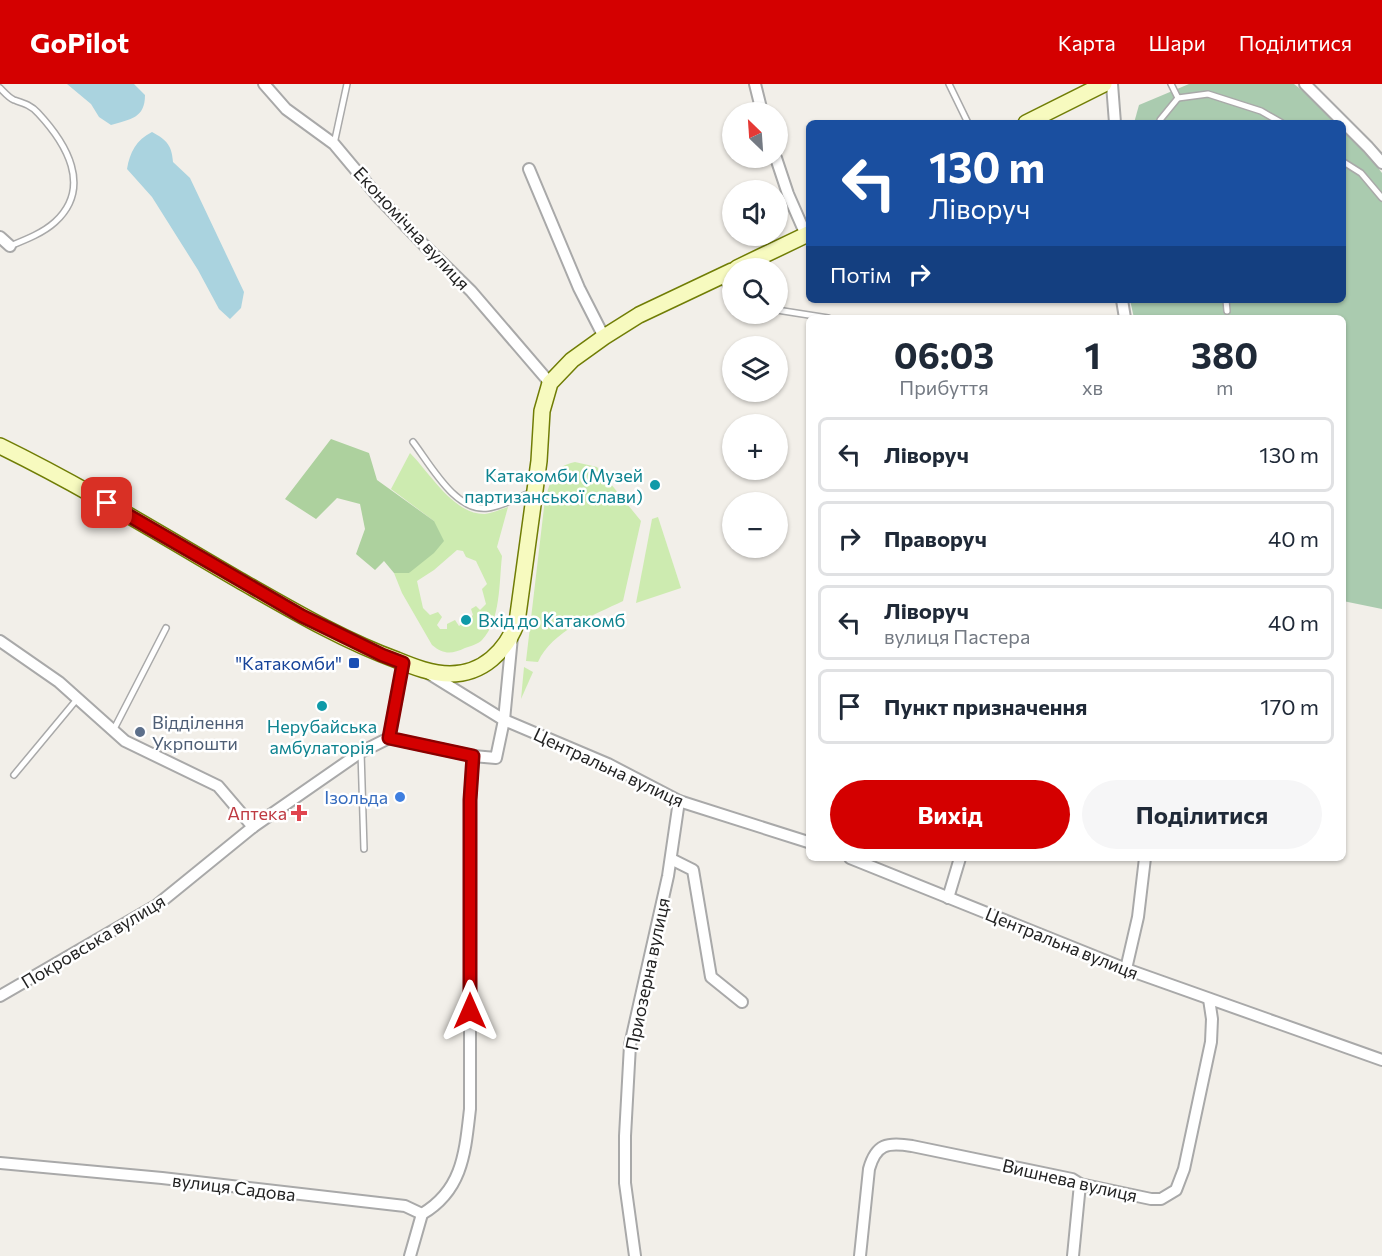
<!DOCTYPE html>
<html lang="uk">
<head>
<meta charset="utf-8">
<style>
	body { margin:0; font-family:Commissioner,sans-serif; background:#f6f6f7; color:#1f2937; height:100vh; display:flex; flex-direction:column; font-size:22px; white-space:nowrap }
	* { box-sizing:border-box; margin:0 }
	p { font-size:20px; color:#747a83 }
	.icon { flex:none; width:33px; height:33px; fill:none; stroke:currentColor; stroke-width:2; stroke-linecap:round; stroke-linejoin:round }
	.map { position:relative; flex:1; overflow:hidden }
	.panel { position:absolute; left:806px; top:231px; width:540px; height:546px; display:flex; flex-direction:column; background:#fff; border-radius:9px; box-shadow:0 2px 4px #0004 }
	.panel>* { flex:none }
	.banner { position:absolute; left:806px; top:36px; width:540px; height:183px; border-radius:9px; box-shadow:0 2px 4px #0004; background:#1a4fa0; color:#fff; overflow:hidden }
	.needle { width:39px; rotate:335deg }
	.fabs { position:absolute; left:722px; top:18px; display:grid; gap:12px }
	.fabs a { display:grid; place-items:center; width:66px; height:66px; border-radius:50%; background:#fff; box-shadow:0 2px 4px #0004; font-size:30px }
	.pin { position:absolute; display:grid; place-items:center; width:51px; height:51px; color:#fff; margin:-26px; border-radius:12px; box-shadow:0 3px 9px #0006 }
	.me { position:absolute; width:66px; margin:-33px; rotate:0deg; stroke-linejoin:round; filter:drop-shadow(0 0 4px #0008) }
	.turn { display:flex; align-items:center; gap:21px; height:126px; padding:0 24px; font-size:27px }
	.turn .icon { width:78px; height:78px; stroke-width:2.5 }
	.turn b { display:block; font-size:42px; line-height:51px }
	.then { display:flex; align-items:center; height:57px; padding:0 24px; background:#0003; gap:12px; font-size:22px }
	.eta { display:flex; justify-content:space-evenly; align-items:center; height:102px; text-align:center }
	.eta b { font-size:36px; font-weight:700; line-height:42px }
	.action { display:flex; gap:12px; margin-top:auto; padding:12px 24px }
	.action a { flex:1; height:69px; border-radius:36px; background:#d40000; color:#fff; font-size:24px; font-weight:700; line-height:69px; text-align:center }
	.action a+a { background:#f6f6f7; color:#1f2937 }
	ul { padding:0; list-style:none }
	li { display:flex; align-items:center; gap:18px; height:75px; margin:0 12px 9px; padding:0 12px; border:3px solid #e0e1e3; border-radius:9px }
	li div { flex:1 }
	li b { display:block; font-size:22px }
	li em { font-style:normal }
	header { display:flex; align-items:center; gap:36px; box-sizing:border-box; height:84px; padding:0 30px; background:#d40000; color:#fff }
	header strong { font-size:28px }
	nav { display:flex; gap:33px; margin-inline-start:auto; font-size:21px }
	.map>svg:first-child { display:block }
</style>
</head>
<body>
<header>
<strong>GoPilot</strong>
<nav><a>Карта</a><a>Шари</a><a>Поділитися</a></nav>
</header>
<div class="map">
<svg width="1382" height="1172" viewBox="0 0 1382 1172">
	<rect width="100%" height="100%" fill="#f2efe9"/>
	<g fill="#cdebb0" fill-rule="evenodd">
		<path d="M410 369C430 389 454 431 485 430 493 429 501 425 508 423L497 463 502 472C499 498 501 536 482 556 478 560 471 562 465 564 452 570 444 571 432 561L402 509 394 489H409L434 437 391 405ZM457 466 463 467 466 473 476 477 487 500 482 505 486 520 480 526 476 522 471 525 473 531 459 542 455 536 447 540V545H440L437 541 442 533 438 528 430 531 423 524 417 497 434 486Z"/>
		<path d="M575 378 597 383 641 437 623 517C594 531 552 547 538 578L526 577 545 415C552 395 552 383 575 378Z"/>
		<polygon points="658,433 681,504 636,519 652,435"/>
		<polygon points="524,583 533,588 521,615"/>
	</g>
	<polygon fill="#add19e" points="331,355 369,369 377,396 434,437 444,457 434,469 409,489 394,489 384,477 375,486 356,470 365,445 360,420 337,414 316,435 285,415"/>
	<g fill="#aacbaf">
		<polygon points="1189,0 1294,0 1318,19 1337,39 1134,39 1139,21"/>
		<polygon points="1343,44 1364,66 1382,89 1382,525 1343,517 1342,234 1134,234 1130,216 1342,216"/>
	</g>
	<g fill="#aad3df">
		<path d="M67 0H134L145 11C145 34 131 35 111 41L99 33 91 20Z"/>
		<path d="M152 48C167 56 172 62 173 78L190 94 244 208 241 224 230 235 219 225 198 186 152 113 127 85C130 68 136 56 152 48Z"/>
	</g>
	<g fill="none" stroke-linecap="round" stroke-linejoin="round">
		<g stroke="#a9a9a9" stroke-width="8">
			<g id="lane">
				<polyline points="949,0 968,39"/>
				<polyline points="1171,0 1178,14 1208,10 1261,27 1282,39"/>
				<path d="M0 4C4 8 9 14 14 16 23 19 31 21 38 29 66 59 93 103 55 138 43 149 25 156 10 162"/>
				<polyline points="1161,39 1160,36 1178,14"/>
				<polyline points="334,60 347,0"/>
				<polyline points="1342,77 1361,89 1382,114"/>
				<polyline points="721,193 726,202 732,208"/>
				<polyline points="1226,216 1227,227"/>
				<polyline points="777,226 828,234"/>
				<path d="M413 358C430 380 456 429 488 424 503 422 518 413 533 408"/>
				<polyline points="114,645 166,544"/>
				<polyline points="361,668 364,765"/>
				<polyline points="14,691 78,614"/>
			</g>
		</g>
		<g stroke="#a9a9a9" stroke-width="14">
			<g id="street">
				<polyline points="264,0 286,25 334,60 380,115 424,161 471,207 550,299"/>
				<polyline points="755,0 762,28"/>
				<polyline points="1112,0 1115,39"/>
				<polyline points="1305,0 1368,63 1382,79"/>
				<polyline points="776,74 788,110 806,151"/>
				<polyline points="529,85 579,204 604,253"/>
				<polyline points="0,153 10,162"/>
				<polyline points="1122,216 1125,234"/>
				<polyline points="0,557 59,598 125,657 218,702 253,743"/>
				<polyline points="403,579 389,654 473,672"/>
				<polyline points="428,589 504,636 608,680 679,717 808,758"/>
				<polyline points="850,774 1126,885 1382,976"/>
				<polyline points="671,775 693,786 711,893 742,918"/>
				<polyline points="948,814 960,774"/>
				<polyline points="1126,885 1138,833 1145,774"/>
				<polyline points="0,912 157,821 253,743 361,668 389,654"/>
				<polyline points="0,1079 162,1094 405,1122 422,1130 410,1172"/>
				<path d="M422 1130C463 1106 465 1068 470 1025V716L473 672 496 674 504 636 512 553"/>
				<polyline points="635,1172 625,1099 625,1052 630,961 668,792 679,717"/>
				<path d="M860 1172 869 1085C876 1060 887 1058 912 1062L1072 1095 1080 1100 1151 1115H1161L1176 1106 1184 1085 1211 958 1212 935 1209 915"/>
				<polyline points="1073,1172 1080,1100"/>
			</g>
		</g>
		<g stroke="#707d05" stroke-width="18">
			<g id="secondary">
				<polyline points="1026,39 1104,0"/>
				<polyline points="737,184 808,150"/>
				<path d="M0 362C82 402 160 450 239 496 290 525 342 556 397 576 414 583 432 590 450 590 483 590 506 567 517 538L539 377 542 327 550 299 572 276 604 253 639 231 732 187"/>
			</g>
		</g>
		<use href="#lane" stroke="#fff" stroke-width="5"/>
		<use href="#street" stroke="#fff" stroke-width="10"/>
		<use href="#secondary" stroke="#f7fabf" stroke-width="15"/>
	</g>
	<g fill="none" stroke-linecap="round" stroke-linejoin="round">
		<g stroke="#8a0000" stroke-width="15">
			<polyline id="route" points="107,419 302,532 382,571 403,579 389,654 473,672 470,716 470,927"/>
		</g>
		<use href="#route" stroke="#d40000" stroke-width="10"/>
	</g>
	<g fill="#0f9aa8" stroke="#fff" stroke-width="2">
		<circle cx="655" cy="401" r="6"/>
		<circle cx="466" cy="536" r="6"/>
		<circle cx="322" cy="622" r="6"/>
	</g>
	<rect fill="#1a4fb4" stroke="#fff" stroke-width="2" x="348" y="573" width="12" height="12" rx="3"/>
	<circle fill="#5c6f8a" stroke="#fff" stroke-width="2" cx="140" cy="648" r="6"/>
	<circle fill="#3f7fe0" stroke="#fff" stroke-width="2" cx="400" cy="713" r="6"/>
	<path fill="#e0444e" stroke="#fff" stroke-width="2" d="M296 720h6v6h6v6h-6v6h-6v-6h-6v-6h6z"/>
	<g text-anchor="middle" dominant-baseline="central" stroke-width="5" stroke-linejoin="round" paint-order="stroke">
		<g font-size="18" fill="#222" stroke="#fff">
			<text transform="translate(412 144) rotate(47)">Економічна вулиця</text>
			<text transform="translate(609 683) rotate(25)">Центральна вулиця</text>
			<text transform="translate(93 857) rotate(-31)">Покровська вулиця</text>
			<text transform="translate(1062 859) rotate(22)">Центральна вулиця</text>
			<text transform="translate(647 890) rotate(-78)">Приозерна вулиця</text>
			<text transform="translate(1070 1096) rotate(13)">Вишнева вулиця</text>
			<text transform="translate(234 1103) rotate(7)">вулиця Садова</text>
		</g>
		<g font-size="18" fill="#0d838f" stroke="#fff" text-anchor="end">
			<text x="643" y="391">Катакомби (Музей<tspan x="643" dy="21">партизанської слави)</tspan></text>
			<text x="478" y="536" text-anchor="start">Вхід до Катакомб</text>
			<text x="322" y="642" text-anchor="middle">Нерубайська<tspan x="322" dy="21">амбулаторія</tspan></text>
		</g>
		<g font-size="18" fill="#164399" stroke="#fff" text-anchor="end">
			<text x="342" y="579">"Катакомби"</text>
		</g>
		<g font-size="18" fill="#4e5e75" stroke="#fff" text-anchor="start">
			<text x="152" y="638">Відділення<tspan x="152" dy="21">Укрпошти</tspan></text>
		</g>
		<g font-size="18" fill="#366cbe" stroke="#fff" text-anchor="end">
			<text x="388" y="713">Ізольда</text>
		</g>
		<g font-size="18" fill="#be3a42" stroke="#fff" text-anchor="end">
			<text x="287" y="729">Аптека</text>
		</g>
	</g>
</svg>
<div class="fabs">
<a><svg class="needle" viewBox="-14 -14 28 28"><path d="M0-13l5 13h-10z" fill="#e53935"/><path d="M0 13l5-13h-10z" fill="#747a83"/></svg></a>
<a><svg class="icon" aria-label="sound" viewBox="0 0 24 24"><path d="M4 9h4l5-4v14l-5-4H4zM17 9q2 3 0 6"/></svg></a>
<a><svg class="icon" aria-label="search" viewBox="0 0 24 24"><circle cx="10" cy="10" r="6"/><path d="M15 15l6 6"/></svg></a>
<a><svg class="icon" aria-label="layers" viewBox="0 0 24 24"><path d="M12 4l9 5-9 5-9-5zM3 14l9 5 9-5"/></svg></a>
<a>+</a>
<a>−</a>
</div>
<div class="pin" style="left:107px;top:419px;background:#d93025"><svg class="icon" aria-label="arrive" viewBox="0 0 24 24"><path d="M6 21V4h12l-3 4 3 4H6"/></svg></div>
<svg class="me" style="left:470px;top:927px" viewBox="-20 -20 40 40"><path d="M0-17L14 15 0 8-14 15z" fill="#d40000" stroke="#fff" stroke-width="4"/></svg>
<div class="banner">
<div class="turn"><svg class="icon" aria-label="left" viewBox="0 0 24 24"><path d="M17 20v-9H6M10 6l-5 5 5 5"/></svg><div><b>130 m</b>Ліворуч</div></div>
<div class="then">Потім<svg class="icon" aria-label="right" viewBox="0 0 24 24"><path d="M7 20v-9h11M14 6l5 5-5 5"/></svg></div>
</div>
<section class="panel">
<div class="eta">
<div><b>06:03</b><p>Прибуття</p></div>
<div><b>1</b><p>хв</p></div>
<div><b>380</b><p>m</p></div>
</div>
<ul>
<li><svg class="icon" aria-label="left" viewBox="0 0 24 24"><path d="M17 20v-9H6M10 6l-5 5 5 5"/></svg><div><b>Ліворуч</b></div><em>130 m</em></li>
<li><svg class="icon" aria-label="right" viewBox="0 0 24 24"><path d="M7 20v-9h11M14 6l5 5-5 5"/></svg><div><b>Праворуч</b></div><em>40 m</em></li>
<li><svg class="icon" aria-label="left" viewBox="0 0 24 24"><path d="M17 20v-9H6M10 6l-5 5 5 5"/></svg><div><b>Ліворуч</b><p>вулиця Пастера</p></div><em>40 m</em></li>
<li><svg class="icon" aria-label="arrive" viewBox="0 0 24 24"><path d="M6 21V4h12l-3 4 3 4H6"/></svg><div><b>Пункт призначення</b></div><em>170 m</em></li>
</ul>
<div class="action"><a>Вихід</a><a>Поділитися</a></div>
</section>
</div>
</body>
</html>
